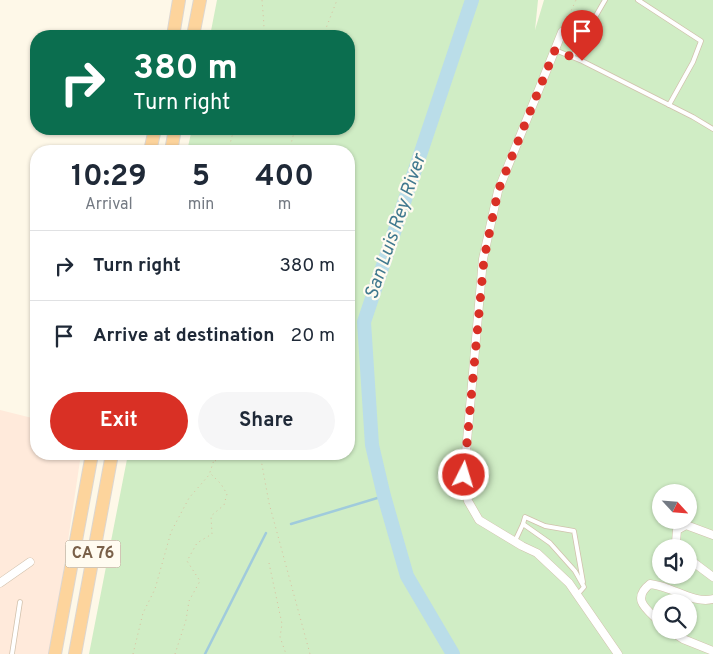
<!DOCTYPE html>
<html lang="en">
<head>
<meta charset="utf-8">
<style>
	body { margin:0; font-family:Overpass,sans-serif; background:#f6f6f7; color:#1f2937; height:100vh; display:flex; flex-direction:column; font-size:19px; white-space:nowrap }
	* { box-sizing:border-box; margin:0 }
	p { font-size:16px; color:#747a83 }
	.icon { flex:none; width:28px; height:28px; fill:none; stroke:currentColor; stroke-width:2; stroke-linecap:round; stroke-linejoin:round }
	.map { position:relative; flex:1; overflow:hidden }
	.panel { position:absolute; left:30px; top:145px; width:325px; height:315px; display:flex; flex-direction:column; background:#fff; border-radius:20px; box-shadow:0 1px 4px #0004 }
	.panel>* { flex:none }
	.banner { position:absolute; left:30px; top:30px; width:325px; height:105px; border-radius:20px; box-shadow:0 1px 4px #0004; background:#0b6e4f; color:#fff; overflow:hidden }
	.needle { width:32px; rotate:116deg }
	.fabs { position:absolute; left:652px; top:484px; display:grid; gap:10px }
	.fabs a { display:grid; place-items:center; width:45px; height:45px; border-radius:50%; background:#fff; box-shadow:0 1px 4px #0004; font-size:25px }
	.pin { position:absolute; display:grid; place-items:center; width:42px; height:42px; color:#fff; margin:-51px -21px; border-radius:50% 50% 50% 0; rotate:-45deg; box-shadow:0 0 5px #0007 }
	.pin .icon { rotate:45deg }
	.me { position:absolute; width:55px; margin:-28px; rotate:5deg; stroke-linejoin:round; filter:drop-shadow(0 0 4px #0008) }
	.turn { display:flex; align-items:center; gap:18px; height:105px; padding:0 20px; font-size:22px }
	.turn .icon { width:65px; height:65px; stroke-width:2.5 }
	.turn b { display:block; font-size:35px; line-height:42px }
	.eta { display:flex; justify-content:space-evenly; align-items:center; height:85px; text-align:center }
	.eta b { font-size:30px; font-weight:700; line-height:35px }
	.button { display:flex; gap:10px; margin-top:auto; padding:10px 20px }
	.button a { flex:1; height:58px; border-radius:30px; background:#d93025; color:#fff; font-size:20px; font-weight:700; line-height:58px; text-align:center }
	.button a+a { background:#f6f6f7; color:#1f2937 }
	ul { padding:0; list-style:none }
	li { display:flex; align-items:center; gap:15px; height:70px; padding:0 20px; border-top:1px solid #e0e1e3 }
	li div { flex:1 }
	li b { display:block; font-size:19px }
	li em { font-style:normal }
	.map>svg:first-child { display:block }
</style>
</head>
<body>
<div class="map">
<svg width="713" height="654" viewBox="0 0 713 654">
	<rect width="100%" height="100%" fill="#fef8e8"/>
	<polygon fill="#ffeadb" points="0,410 36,419 36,454 81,454 51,654 0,654"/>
	<path fill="#d0edc5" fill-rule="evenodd" d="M217 0H538L535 30 544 0H713V654H89L128 454H349V151H187L192 129H349V36H210ZM661 492H689V520H661ZM661 548H689V575H661ZM661 602H689V630H661Z"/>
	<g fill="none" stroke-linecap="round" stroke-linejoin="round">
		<g stroke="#a0cbdc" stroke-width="2.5">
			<polyline points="291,524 384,496"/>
			<polyline points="205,654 266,533"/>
		</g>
		<polyline stroke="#badde9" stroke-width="14" points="453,654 407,576 384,496 372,445 364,322 472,0"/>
		<g stroke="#d1c1ac" stroke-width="5.5">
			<g id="service">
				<polyline points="638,0 701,41 693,62 669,105"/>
				<polyline points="555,50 582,61 693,117 713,129"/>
				<polyline points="572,57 605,0"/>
				<polyline points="523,524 525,517 545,526 574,531 583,582"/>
				<polyline points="515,541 523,524 550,543 575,571 584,587 577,595"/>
				<polyline points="12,654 20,602"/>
			</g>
		</g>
		<g stroke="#d1c1ac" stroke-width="9">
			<g id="minor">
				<polyline points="562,32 498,191 483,259 464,475 468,501 479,520 522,546 537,553 569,583 618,654"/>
				<polyline points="679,548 676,542 677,530 686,525 713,535"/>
				<polyline points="689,559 713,577"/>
				<polyline points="0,583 30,562"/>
				<path d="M661 623C648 610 630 600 650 584 656 585 661 586 666 588 681 593 698 603 713 599"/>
				<polyline points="669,630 683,639 713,651"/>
			</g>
		</g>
		<g stroke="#dcd6d0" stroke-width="14">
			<g id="trunk">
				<polyline points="173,36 179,0"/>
				<polyline points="193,36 200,0"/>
				<polyline points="150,151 155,129"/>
				<polyline points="171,151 175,129"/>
				<polyline points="55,654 92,454"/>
				<polyline points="75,654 112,454"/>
			</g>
		</g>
		<g stroke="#dbbea0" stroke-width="1" stroke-dasharray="1 4" stroke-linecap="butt">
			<polyline points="565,24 576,0"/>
			<polyline points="262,36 264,25 262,0"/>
			<polyline points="323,36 337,0"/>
			<polyline points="228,151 234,129"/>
			<polyline points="289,151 295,129"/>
			<polyline points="260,454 269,503 310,654"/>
			<polyline points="215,461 224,454"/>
			<polyline points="269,563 282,624 280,637 286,654"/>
			<polyline points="133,654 143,613 155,589 171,532 189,498 209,475 216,454"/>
			<polyline points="175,654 186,620 189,601 200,581 187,561 197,543 212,534 211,516 224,505 227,494 221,484 211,474"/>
		</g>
		<use href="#service" stroke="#fff" stroke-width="4"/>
		<use href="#minor" stroke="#fff" stroke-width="8"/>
		<use href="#trunk" stroke="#fdd49c" stroke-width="12"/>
	</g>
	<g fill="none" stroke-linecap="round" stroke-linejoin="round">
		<polyline stroke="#d93025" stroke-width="9" stroke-dasharray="0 16.2" points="464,475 484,259 498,191 555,50 582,61"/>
	</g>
	<g text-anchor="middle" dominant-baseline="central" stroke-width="4.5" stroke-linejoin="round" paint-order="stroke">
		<rect fill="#fffbf0" stroke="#a28f7b" stroke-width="1" x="65.5" y="540.5" width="55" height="27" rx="4"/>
		<g font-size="16" font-weight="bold" fill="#7a6149">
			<text x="93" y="554">CA 76</text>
		</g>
		<g font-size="19" font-style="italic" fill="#41798f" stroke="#fffbf0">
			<text transform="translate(396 227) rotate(-71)">San Luis Rey River</text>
		</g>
	</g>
</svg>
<div class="fabs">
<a><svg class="needle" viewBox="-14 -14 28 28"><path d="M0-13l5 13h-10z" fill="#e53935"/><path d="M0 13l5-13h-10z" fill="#747a83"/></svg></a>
<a><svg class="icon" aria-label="sound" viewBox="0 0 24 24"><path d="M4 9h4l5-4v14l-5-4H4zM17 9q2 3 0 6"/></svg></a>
<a><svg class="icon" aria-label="search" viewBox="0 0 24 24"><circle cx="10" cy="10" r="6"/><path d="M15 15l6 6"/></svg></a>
</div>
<div class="pin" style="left:582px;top:61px;background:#d93025"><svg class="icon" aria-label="arrive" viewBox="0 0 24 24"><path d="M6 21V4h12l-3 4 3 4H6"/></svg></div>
<svg class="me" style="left:464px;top:475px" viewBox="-20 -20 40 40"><circle r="17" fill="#d93025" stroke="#fff" stroke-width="3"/><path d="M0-11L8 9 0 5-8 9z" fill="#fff"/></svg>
<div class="banner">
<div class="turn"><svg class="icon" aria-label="right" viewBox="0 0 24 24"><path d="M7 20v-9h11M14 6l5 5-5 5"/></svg><div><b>380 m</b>Turn right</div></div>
</div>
<section class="panel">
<div class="eta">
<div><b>10:29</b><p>Arrival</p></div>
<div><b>5</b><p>min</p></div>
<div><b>400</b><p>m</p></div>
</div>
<ul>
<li><svg class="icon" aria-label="right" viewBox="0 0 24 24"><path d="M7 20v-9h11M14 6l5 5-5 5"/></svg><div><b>Turn right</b></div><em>380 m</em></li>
<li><svg class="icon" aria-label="arrive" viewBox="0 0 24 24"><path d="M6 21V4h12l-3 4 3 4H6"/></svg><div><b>Arrive at destination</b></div><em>20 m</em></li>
</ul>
<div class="button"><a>Exit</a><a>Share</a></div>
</section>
</div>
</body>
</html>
